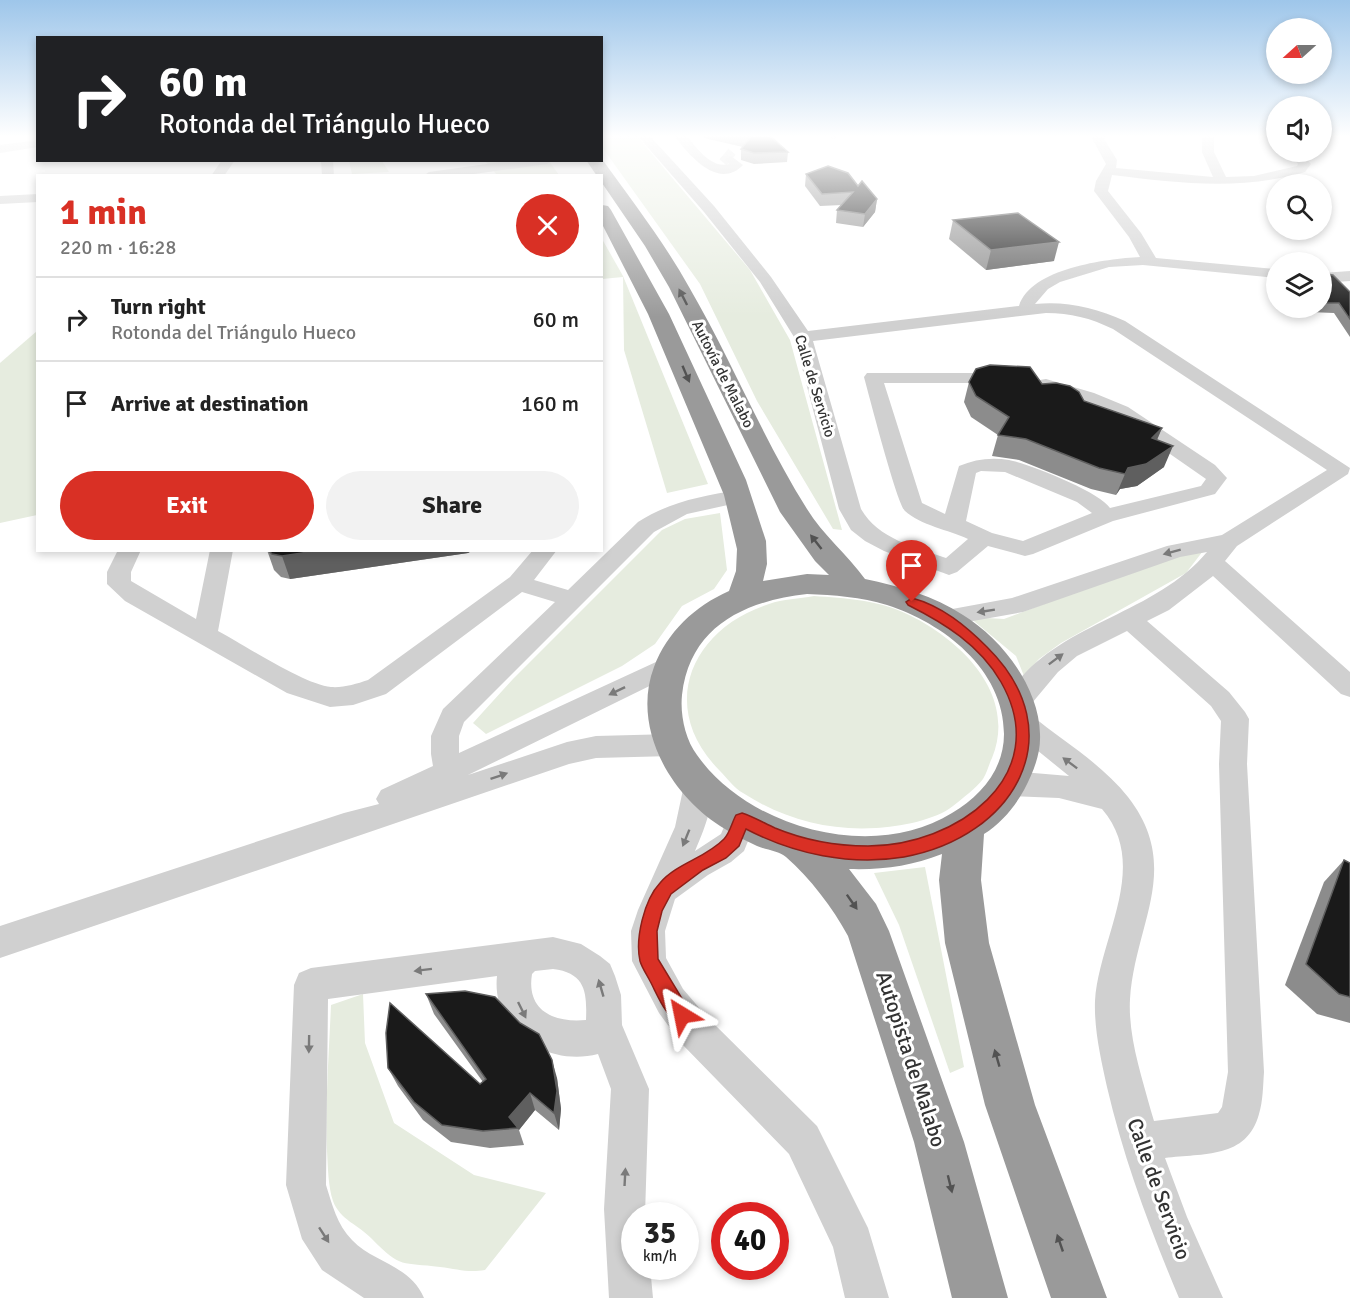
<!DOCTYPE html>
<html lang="en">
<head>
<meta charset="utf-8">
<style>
	body { margin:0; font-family:Signika,sans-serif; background:#f2f2f2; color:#222; height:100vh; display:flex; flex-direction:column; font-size:22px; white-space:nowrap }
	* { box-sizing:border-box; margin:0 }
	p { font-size:20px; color:#767676 }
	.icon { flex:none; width:33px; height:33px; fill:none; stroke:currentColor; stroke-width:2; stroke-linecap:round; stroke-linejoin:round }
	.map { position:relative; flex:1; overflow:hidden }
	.sheet { position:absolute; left:36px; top:174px; width:567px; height:378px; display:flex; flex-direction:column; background:#fff; border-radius:0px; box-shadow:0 3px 9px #0003 }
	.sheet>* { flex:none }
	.guide { position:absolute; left:36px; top:36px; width:567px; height:126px; border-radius:0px; box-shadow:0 3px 9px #0003; background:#202124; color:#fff; overflow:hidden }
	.needle { width:39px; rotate:249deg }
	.fabs { position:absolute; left:1266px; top:18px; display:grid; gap:12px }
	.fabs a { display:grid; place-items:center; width:66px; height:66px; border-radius:50%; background:#fff; box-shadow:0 3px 9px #0003; font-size:30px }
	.speed { position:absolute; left:621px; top:1202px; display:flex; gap:12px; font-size:30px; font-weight:700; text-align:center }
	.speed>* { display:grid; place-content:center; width:78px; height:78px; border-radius:50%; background:#fff; box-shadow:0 3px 9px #0003; line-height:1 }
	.speed small { font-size:15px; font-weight:400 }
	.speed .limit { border:9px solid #d22; background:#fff; color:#111 }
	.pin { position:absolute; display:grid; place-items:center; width:51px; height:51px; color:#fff; margin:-62px -26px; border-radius:50% 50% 50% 0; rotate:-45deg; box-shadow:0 0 6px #0007 }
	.pin .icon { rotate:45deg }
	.me { position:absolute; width:66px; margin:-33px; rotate:325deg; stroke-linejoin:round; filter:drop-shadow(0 0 4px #0008) }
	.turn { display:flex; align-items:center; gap:21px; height:126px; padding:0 24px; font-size:27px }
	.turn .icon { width:78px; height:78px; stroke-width:2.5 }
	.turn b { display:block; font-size:42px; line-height:51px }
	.round { display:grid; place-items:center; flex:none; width:63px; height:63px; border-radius:32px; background:#f2f2f2 }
	.overview { display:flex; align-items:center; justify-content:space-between; height:102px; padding:0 24px }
	h1 { font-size:36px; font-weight:800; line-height:45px; color:#d93025 }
	.cta { display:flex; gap:12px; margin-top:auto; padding:12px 24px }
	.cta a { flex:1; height:69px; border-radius:36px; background:#d93025; color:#fff; font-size:24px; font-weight:800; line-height:69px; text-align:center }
	.cta a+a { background:#f2f2f2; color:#222 }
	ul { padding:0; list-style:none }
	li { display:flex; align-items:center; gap:18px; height:84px; padding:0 24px; border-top:2px solid #e0e0e0 }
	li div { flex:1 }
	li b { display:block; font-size:22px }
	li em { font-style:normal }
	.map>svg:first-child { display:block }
</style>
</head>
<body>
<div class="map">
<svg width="1350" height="1298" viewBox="0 0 1350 1298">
	<rect width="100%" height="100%" fill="#fff"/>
	<g fill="#e6ecdf">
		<polygon points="602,135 636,135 750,270 790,340 842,530 833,529 757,401 700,284 602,147"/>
		<polygon points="349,161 382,161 389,172 352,174"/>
		<polygon points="485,161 549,161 559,175 497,175"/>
		<polygon points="602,239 623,276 708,484 667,493 624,350 623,277 602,279"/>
		<polygon points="37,331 37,515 0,523 0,363"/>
		<polygon points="720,513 727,570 714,589 682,606 655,644 622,666 486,734 473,723 513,679 662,530 685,519"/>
		<polygon points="1203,551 1186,573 1061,643 1039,659 1024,676 1016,656 969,617 1004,619 1175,555"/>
		<path d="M814 596C845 598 878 600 907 614 960 639 1018 694 992 758 989 764 987 773 983 779 976 788 963 798 953 806 936 820 898 827 876 828 828 831 783 819 743 793 734 788 727 778 720 771 657 708 690 629 769 604 783 599 799 599 814 596Z"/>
		<polygon points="925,867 964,1067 950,1073 899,925 874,873"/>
		<path d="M363 994 365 1043 394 1123 474 1175 546 1193 485 1270C468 1273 457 1269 440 1267 402 1262 401 1269 372 1239 359 1225 340 1220 333 1201 328 1186 328 1167 327 1151 325 1103 329 1053 331 1005Z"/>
	</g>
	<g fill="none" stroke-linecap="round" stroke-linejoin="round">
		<polyline stroke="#d6d6d6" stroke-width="14" stroke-dasharray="14 7" stroke-linecap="butt" points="724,154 731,160"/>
		<g fill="#d0d0d0" fill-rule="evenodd">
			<path d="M637 135H649L714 206 771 277 808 331 1019 306C1031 268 1106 259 1140 257L1129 237 1094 191 1096 181 1106 164 1094 142 1092 138 1094 135H1107L1104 139 1117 160 1116 168 1213 177 1202 152V135H1214V152L1226 177 1254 176 1297 166 1298 164 1288 152H1300L1311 164 1305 172C1240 191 1178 183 1112 175L1108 191 1141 233 1156 258 1276 269V278L1143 265 1109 267 1060 282 1048 289 1035 304C1068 301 1095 308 1125 321L1350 468 1348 474 1237 546 1225 561 1350 672V697L1341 694 1213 576 1169 610 1147 621 1229 692 1245 712 1249 719 1247 764 1264 1072C1263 1086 1263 1101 1259 1114 1247 1159 1203 1153 1165 1158L1187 1217 1223 1298H1179C1150 1229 1124 1160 1107 1087 1101 1059 1094 1030 1095 1001 1099 938 1151 866 1102 809L1059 798 1009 796 999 792 994 784 999 776 1009 772H1022L1069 776 1011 729 1007 722 1011 715 1021 712 1031 715C1063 741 1102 764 1128 797 1183 868 1135 923 1130 999 1128 1036 1141 1074 1151 1111L1154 1121 1218 1113 1222 1107 1228 1072 1219 764 1221 721 1211 706 1127 631 1077 656 1058 672 1027 709 1017 712 1007 709 1004 702C1047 623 1151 619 1207 552L1180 557 1023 612 945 626 936 624 933 618 936 612 1012 598 1167 546 1222 535 1327 470 1113 329C1090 318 1071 313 1046 313L813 341 861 509C878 539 915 547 946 558L968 539C949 530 920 525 905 511 897 504 869 395 864 377L867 373H1007L1013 374 1016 378 1013 382 1007 383H884L922 503 945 514 959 466C975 459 992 457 1009 460 1029 464 1100 492 1110 508L1201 486 1206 479 1114 415 1040 388 1037 384 1040 380 1046 379 1094 393 1128 407 1215 465 1227 478 1215 494 1113 521 1033 554 1025 556 988 546 957 572 949 575 884 551 865 541 851 530 839 509 794 337 760 282 704 212ZM981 471 1005 472 1077 502 1092 513 1023 541 992 533 966 521 976 473Z"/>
			<path d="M674 135H686C696 147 711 169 729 164L725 160 731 156 743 165C718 191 688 154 674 135Z"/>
			<polygon points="829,135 843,135 834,139 830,138"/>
			<polygon points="38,140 38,147 0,153 0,145"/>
			<polygon points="222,160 235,160 224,176 211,176"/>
			<polygon points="321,160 333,160 334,176 322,176"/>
			<polygon points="516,160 553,160 547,164 460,176 423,176 429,172"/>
			<polygon points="38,194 38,202 0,204 0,196"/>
			<polygon points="1350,271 1350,281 1322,283 1322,273"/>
			<path d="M738 490 746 491 749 496 746 501 687 514 654 532 464 722 459 736V753L669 656 678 658 682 665 678 672 468 775 567 742 596 736 672 734 682 737 686 745 682 753 672 756 596 758 569 764 0 958V926L344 813 379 804 376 799 381 790 433 766 431 754V736L443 709 555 602 522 592 386 694 353 705 330 707 287 693 125 601 107 584V572L118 550H141L131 572V581L196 619 210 550H233L218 631C244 645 305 685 331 687 343 688 356 684 368 680L510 577 533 550H557L534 580 568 590 638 522C669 502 702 496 738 490Z"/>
			<path d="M699 773 709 777C719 795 703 832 695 851L721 834 731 810 742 806 753 810 757 819 744 851 731 862 708 875 675 899 665 931 666 958 683 989 707 1017 817 1126 868 1228 889 1298H845L833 1247 789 1154 681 1043 659 1013 632 961 631 931 638 910 675 827 684 785 689 777Z"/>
			<path d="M553 937 581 944 600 956 610 964 615 976 621 995 622 1025 649 1089 645 1215H634V1266H650L653 1298H609L604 1209 611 1089 598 1054C548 1067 491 1032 497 976L328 999 326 1185C332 1204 337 1225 352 1240 374 1263 410 1265 424 1298H364L322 1270 302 1239 286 1185 294 985 299 973 311 968ZM553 969C586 973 587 993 586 1020 554 1023 526 1011 532 974L535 971Z"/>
		</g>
		<path fill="#9a9a9a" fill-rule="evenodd" d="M602 159C632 201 664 242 689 287 731 359 763 439 807 509 823 535 847 554 865 579 899 586 934 596 963 615 1002 639 1039 687 1040 734 1041 754 1033 773 1024 790 1014 808 1001 823 984 834L981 880 989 943 1035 1105 1107 1298H1051L985 1105 945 943 939 880 942 854C911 866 883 870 849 869L876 904 889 931 964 1142 1008 1298H952L914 1142 848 936C833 908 810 878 786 857 779 851 766 850 757 846 746 841 735 835 725 829 671 797 631 728 654 667 667 632 695 606 729 591L736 571 737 549 724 495 648 314 602 224V205L608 206 611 210 669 314 746 480 766 541 767 564 763 581 807 574 829 575 815 561 780 512 669 287 645 246 602 183V176H597L586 160ZM807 594C834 595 861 597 887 605 943 623 1004 669 1004 734 1004 769 981 796 952 813 874 862 749 829 697 755 685 739 680 714 682 695 690 626 745 601 807 594Z"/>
	</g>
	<g fill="#8c8c8c">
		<polygon points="704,135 769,135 788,152 787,162 754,164 741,160 741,149 743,147 704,138"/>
		<polygon points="806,174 858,186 877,199 875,212 863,227 836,223 837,210 842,205 820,206 805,186"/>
		<polygon points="953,220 1054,261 986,270 949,239"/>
		<polygon points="1322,277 1350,292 1350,337 1334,313 1310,312 1306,308 1322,308"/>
		<polygon points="969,382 1042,384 1084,401 1162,428 1157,440 1164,467 1137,486 1120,489 1116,495 1091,489 1019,460 992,456 998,435 971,417 964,402"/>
		<polygon points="267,550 473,550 468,553 290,579 281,577 274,570"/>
		<polygon points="1344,860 1350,863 1350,1023 1317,1014 1285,985 1324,882"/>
		<polygon points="426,994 557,1078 561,1109 559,1130 535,1110 519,1130 524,1145 490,1148 451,1142 423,1120 398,1086 388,1068 480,1084 483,1082 434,1014"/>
	</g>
	<g fill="#5f5f5f">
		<polygon points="877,199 875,212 863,227 865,214"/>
		<polygon points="1059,242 1054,261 986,270 991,250"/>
		<polygon points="1162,428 1153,449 1152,438"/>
		<polygon points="1173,446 1164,467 1137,486 1120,489 1116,495 1125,474 1128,468"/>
		<polygon points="322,550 473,550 468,553 290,579 282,556"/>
		<polygon points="552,1060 557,1078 561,1109 559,1130 554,1113"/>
		<polygon points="530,1093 535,1110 519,1130 509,1117"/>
	</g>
	<g fill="#1a1a1a" stroke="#5f5f5f" stroke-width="1.5">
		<polygon points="735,135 769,135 788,152 754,153 741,149 750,138"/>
		<polygon points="828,166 848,173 858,186 862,181 877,199 865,214 837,210 853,192 822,194 806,174"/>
		<polygon points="1018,213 1059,242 991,250 953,220"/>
		<polygon points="1325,274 1333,275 1350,292 1350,319 1339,303 1322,303 1322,285 1326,285 1322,277"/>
		<polygon points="990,365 1030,367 1042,384 1056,383 1070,386 1079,392 1084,401 1162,428 1152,438 1173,446 1146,464 1128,468 1125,474 1099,468 1026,439 998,435 1009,417 976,396 969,382 976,369"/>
		<polygon points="268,550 322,550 282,556 272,554"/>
		<polygon points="1344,860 1350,863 1350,997 1339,994 1306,964"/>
		<polygon points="465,991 495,997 520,1023 539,1034 552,1060 557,1091 554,1113 530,1093 509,1117 518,1128 483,1131 442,1125 414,1102 388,1068 386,1033 390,1003 480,1084 486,1079 426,994"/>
	</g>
	<defs><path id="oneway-solid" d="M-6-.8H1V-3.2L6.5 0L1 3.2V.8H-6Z" transform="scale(1.5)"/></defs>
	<g fill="#525252">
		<use href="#oneway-solid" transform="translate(683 297) rotate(-117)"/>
		<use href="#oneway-solid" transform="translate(686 374) rotate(67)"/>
		<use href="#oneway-solid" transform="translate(816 542) rotate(-128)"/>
		<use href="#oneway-solid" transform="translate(852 902) rotate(55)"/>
		<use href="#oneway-solid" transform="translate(997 1058) rotate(-106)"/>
		<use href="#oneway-solid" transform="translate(950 1184) rotate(76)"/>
		<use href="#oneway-solid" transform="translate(1060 1243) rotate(-109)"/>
	</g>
	<g fill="#7a7a7a">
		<use href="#oneway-solid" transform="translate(1172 552) rotate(165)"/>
		<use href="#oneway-solid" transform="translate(986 611) rotate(171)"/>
		<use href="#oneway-solid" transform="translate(1056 659) rotate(-37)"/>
		<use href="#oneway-solid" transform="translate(617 691) rotate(154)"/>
		<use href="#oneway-solid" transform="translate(1070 763) rotate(-143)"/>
		<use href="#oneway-solid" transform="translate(499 776) rotate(-19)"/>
		<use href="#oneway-solid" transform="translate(686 838) rotate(112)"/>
		<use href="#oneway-solid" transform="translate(423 970) rotate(173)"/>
		<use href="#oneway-solid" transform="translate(601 988) rotate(-106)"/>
		<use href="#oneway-solid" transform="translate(522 1010) rotate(64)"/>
		<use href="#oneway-solid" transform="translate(309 1044) rotate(91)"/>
		<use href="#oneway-solid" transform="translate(625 1177) rotate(-87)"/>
		<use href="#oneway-solid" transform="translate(324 1235) rotate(57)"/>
	</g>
	<linearGradient id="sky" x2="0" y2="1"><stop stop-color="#9ec6ea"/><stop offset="0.43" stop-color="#fff"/><stop offset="1" stop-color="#fff" stop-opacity="0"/></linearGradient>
	<rect width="1350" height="317" fill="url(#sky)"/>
	<path fill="#d93025" stroke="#8d1f18" stroke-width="1.5" d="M912 598C942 606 966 626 987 647 1075 734 1014 837 904 857 850 866 794 854 746 829L739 846 726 858 703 870 671 894 662 911 657 931 658 959 692 1015 689 1022 682 1025C666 1018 658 996 650 981 647 975 642 968 640 961 635 939 644 900 660 883 677 863 706 858 724 839 730 833 732 822 736 815L742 813C754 817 764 823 775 828 804 840 837 846 868 846 955 846 1055 777 1001 682 980 645 944 623 908 605L906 602Z"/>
	<g text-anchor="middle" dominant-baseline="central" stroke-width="6" stroke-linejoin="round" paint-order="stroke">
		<g font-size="15" fill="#333" stroke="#fff">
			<text transform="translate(723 374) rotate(63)">Autovía de Malabo</text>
			<text transform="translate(815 386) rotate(73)">Calle de Servicio</text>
		</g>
		<g font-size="21" fill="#333" stroke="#fff">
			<text transform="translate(911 1059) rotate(72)">Autopista de Malabo</text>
			<text transform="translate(1159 1189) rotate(70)">Calle de Servicio</text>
		</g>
	</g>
</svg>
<div class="fabs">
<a><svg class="needle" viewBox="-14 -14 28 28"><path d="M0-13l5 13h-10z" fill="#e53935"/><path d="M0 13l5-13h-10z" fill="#767676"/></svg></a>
<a><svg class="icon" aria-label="sound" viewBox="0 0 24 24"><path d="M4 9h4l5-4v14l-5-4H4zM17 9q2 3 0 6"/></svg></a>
<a><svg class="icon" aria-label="search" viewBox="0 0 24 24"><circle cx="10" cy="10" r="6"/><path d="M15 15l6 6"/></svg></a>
<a><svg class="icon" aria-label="layers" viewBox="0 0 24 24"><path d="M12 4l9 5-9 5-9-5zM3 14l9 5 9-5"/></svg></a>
</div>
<div class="speed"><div>35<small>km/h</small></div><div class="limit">40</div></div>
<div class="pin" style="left:912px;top:602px;background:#d93025"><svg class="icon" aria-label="arrive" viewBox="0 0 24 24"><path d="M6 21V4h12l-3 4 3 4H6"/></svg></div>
<svg class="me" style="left:682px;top:1015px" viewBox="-20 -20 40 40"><path d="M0-17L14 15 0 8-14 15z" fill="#d93025" stroke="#fff" stroke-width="4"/></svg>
<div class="guide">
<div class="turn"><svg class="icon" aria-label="right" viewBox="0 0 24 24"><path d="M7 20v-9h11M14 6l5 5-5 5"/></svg><div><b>60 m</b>Rotonda del Triángulo Hueco</div></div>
</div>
<section class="sheet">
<div class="overview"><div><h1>1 min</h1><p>220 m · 16:28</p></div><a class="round" style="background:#d93025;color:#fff"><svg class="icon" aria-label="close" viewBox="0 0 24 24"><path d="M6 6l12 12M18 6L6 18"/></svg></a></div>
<ul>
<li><svg class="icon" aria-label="right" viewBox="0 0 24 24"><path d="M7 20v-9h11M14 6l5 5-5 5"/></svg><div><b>Turn right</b><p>Rotonda del Triángulo Hueco</p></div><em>60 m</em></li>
<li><svg class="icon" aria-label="arrive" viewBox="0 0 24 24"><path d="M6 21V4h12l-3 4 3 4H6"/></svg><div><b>Arrive at destination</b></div><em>160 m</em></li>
</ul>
<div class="cta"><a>Exit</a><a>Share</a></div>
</section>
</div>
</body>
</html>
